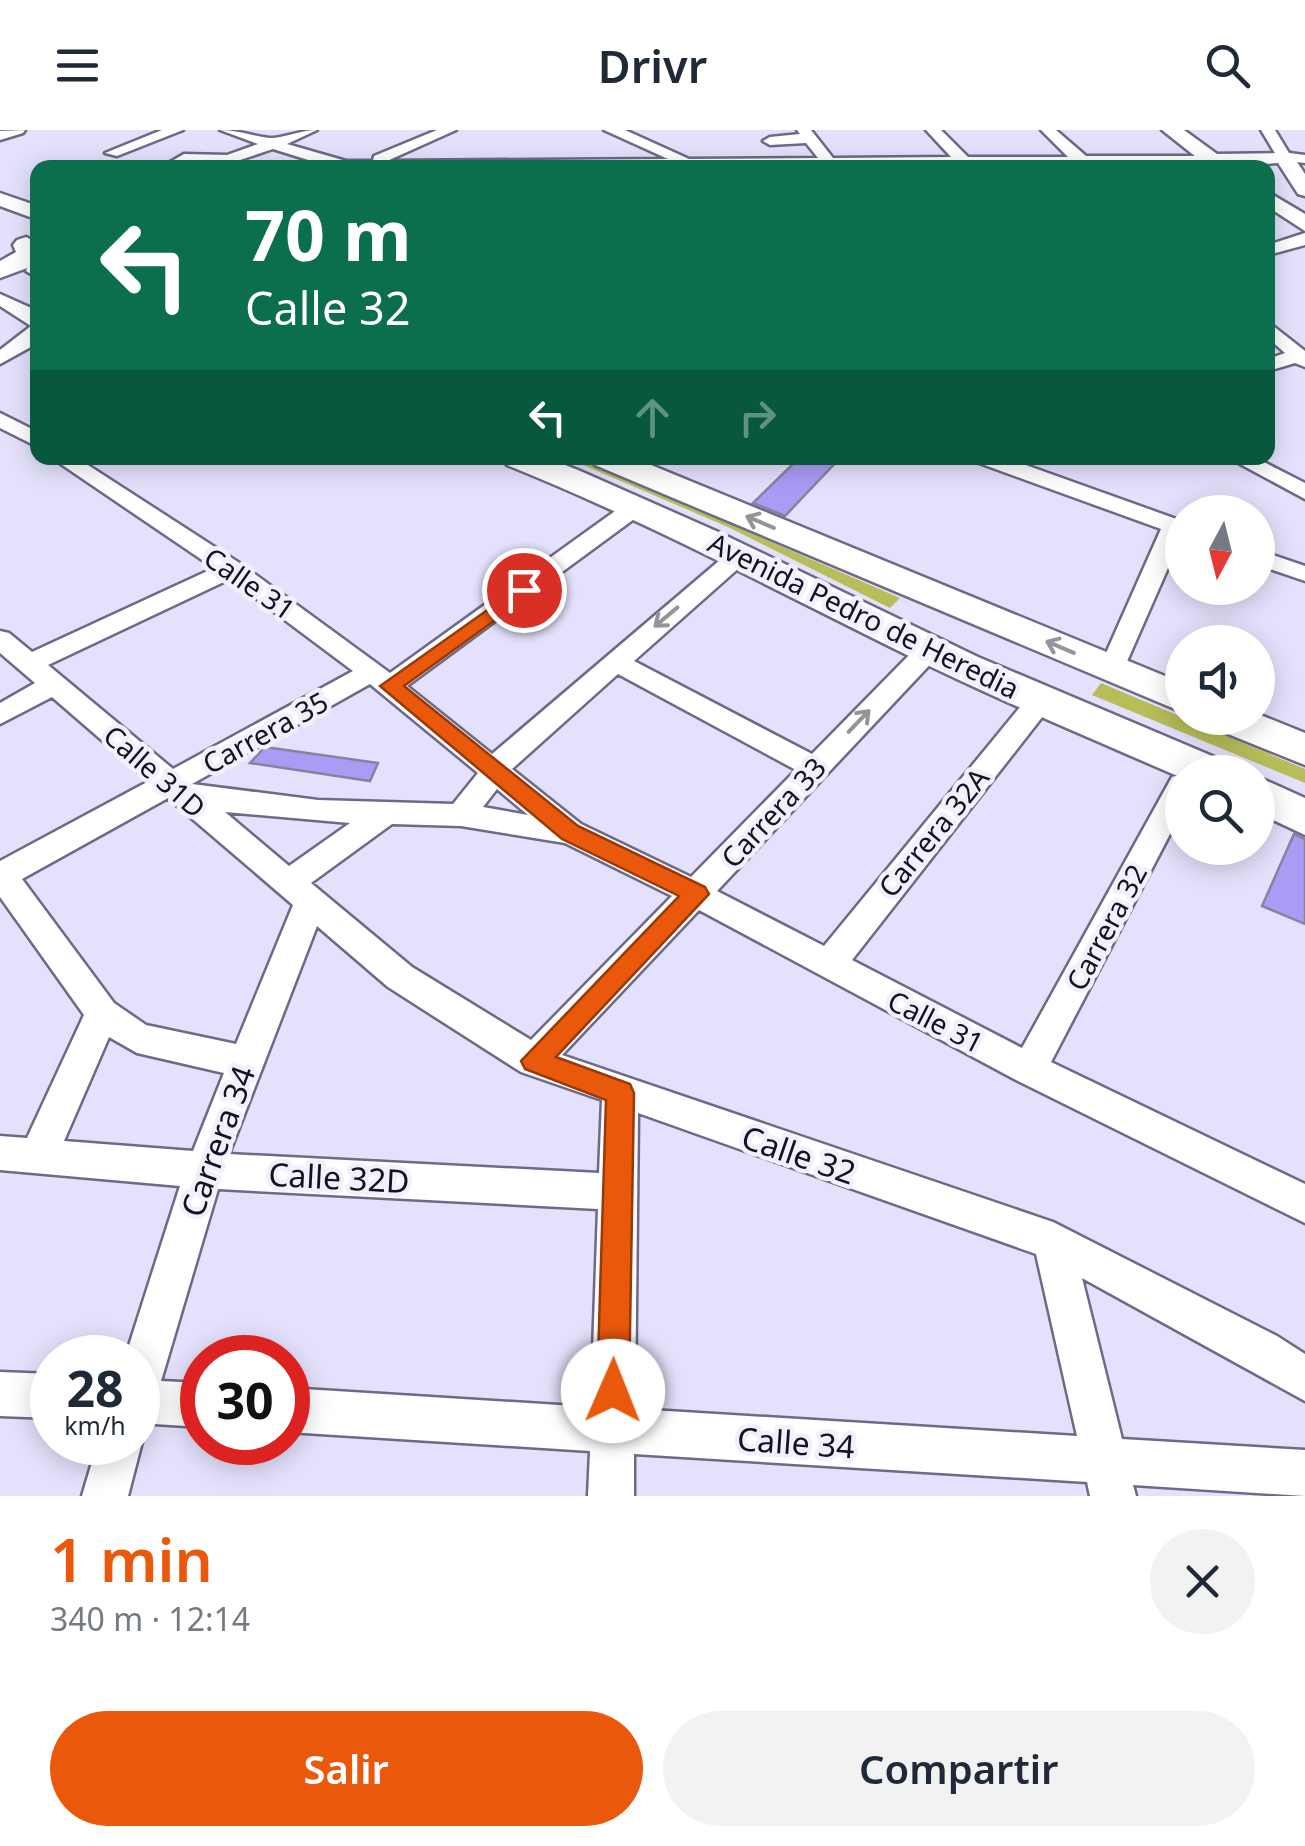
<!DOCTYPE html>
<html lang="es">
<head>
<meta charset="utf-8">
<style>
	body { margin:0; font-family:"Noto Sans",sans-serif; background:#f2f2f3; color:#1f2937; height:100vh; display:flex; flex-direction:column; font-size:38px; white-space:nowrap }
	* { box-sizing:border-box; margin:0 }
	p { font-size:32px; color:#747a83 }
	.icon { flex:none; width:55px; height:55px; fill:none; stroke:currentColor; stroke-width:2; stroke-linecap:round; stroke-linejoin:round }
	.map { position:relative; height:1366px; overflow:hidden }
	.sheet { display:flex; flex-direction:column; background:#fff; flex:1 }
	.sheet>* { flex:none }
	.guide { position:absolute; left:30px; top:30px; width:1245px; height:305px; border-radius:20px; box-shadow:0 5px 25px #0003; background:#0b6e4f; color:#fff; overflow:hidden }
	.needle { width:65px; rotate:187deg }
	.fabs { position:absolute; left:1165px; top:365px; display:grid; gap:20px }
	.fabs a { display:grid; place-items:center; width:110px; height:110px; border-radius:50%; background:#fff; box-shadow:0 5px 25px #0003; font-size:50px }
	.speed { position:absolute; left:30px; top:1205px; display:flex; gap:20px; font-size:50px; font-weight:700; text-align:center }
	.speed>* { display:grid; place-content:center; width:130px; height:130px; border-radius:50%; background:#fff; box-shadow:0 5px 25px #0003; line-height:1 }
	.speed small { font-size:25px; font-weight:400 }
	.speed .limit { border:15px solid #d22; background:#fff; color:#111 }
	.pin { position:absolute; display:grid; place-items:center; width:85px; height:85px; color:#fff; margin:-42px; border:5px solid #fff; border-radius:50%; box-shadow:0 2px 10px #0007 }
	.me { position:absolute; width:110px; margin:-55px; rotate:1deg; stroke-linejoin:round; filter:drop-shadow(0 0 8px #0008) }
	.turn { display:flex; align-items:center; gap:35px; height:210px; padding:0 50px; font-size:45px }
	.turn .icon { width:130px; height:130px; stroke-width:2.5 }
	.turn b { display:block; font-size:70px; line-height:85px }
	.lanes { display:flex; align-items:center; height:95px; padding:0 50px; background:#0003; justify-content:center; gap:50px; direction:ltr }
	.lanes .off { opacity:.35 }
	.round { display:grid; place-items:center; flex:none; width:105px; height:105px; border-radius:52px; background:#f2f2f3 }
	.head { display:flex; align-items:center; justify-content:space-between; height:170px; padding:0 50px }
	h1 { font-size:60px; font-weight:600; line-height:75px; color:#ea580c }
	.primary-button { display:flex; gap:20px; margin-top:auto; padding:20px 50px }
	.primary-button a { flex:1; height:115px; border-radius:60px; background:#ea580c; color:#fff; font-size:40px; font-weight:600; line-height:115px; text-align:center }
	.primary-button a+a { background:#f2f2f3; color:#1f2937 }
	header { display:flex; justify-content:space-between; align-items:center; height:130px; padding:0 50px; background:#fff; font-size:45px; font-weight:600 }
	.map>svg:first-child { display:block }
</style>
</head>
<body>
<header><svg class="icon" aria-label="menu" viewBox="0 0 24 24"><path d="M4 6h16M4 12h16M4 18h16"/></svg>Drivr<svg class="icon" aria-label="search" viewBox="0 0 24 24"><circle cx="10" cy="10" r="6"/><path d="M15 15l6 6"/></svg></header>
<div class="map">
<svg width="1305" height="1366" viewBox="0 0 1305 1366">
	<rect width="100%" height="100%" fill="#e4e1fc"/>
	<g fill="#b7bd58">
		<polygon points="567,328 578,328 900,468 890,478 728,397"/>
		<polygon points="1101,553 1305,639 1305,653 1092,565"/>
	</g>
	<g fill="#ac9bf5" stroke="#8782a1" stroke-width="2.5">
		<polygon points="799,328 840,328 785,386 753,373"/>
		<polygon points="265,617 378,633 370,651 250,633"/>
		<polygon points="1294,704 1305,709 1305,794 1262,776"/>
	</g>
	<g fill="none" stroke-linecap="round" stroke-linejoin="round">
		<g stroke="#6d6987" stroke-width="5">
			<g id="minor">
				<polygon points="25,0 23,3 0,10 0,1"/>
				<polygon points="162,0 183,0 117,26 105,23"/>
				<path d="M220 0C238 0 252 6 269 8 281 9 301 0 317 0L287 14 346 31H373L374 26 437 0H456L387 31 668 29 604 0H625L689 29 818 28 806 13 770 15 763 11 770 7 800 4 797 0H811L833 28 951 27 926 0H941L968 27H1068L1041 0H1056L1086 26H1213L1220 30 1213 34 334 38 273 19 228 34 187 33 179 38H160L184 24 227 25 258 14Z"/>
				<polygon points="1261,0 1275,0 1289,23 1305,25 1305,33 1279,30"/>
				<polygon points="1305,103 1305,115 1268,125 1268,115"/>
				<polygon points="0,164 38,181 38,213 0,234 0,220 31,196 0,176"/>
				<polygon points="1268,192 1305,221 1305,237 1295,233 1268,241 1268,229 1285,223 1268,208"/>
				<polygon points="0,283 38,302 38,317 0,298"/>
				<path d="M52 328H77L241 434 390 543 629 371H645L648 376 645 381 407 556 492 624 733 419 741 417 753 424 749 429 634 531 812 624 920 514H938L942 520 938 526 717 761 824 816 1030 565H1050L1054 571 1050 577 852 830 1022 918 1172 647 1182 644V681L1051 932 1305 1054V1093L1016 950 699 780 562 925 1053 1092 1277 1206 1305 1224V1271L1082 1148 1122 1309 1305 1320V1366L1133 1355 1136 1366H1090L1087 1352 634 1324V1366H588L590 1321 288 1302V1258L591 1277 598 1079 218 1059 161 1251 202 1253V1297L138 1293V1228H125L180 1056 0 1040V1006L27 1008 84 885 0 767V731L149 651 52 567 0 594V573L35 553 0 523V501L9 503 32 522 214 438ZM230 449 353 541 173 639 48 535ZM618 544 796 640 691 747 581 694 512 639ZM370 554 478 643 453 674 318 670 192 654ZM497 659 528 685 483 677ZM168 668 293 775 236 914 146 895 114 873 22 749ZM225 682 350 693 289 736ZM392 694 461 696 565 713 672 766 531 910 412 837 311 753ZM317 796 388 857 521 942 602 970 599 1043 229 1024ZM109 907 137 923 224 943 193 1021 64 1011ZM638 983 1036 1124 1077 1306 635 1279Z"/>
				<polygon points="976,328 1006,328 1182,391 1182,406 1121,545 1103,545 1099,539 1161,399 979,333"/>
				<polygon points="1229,328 1256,328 1305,353 1305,369"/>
				<polygon points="1258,420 1305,436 1305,451 1258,435"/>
				<polygon points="0,1242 52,1244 52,1288 0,1286"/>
				<polygon points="138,1301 142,1312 128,1366 82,1366 98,1312 138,1312"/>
			</g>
		</g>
		<g stroke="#6d6987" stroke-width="5">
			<g id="major">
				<polygon points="1162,0 1184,0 1217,24 1291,23 1305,44 1305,66 1298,64 1278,33 1210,38"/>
				<polygon points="1268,62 1305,84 1305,101 1268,77"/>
				<polygon points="0,63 38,76 38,90 0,76"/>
				<polygon points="38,128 38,148 26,141 30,130"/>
			</g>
		</g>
		<g stroke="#6d6987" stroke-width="5">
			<g id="highway">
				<polygon points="26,107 38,113 38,129 30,137 0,148 0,131 16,122 13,115 17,110"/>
				<path d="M503 328H547L578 340 716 401 978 527 1224 631 1231 642H1182V648C1090 608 996 569 905 524 773 459 644 390 507 335Z"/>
				<polygon points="591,328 634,328 1182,553 1182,582 595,335"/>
				<polygon points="1258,584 1305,603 1305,635 1213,598 1207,588 1258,588"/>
				<polygon points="1258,647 1305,668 1305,705 1258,683"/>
			</g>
		</g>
		<use href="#minor" fill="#fff" fill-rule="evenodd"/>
		<use href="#major" fill="#fff" fill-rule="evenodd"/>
		<use href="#highway" fill="#fff" fill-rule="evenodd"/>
	</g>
	<defs><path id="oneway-shaft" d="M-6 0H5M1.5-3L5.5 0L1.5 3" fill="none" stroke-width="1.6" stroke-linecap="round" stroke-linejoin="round" transform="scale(2.5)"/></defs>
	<g stroke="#959499">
		<use href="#oneway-shaft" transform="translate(760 392) rotate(-157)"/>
		<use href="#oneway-shaft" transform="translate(666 487) rotate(140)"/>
		<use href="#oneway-shaft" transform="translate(1060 517) rotate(-157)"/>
		<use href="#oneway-shaft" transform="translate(859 591) rotate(-46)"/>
	</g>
	<polygon fill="#ea580c" stroke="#983908" stroke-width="2.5" points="524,454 531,455 531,464 404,556 578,696 705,757 709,764 556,927 630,954 634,963 629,1261 625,1272 613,1277 601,1272 597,1261 606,970 525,939 521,931 679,766 562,709 380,556"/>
	<g text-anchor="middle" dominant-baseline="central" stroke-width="9" stroke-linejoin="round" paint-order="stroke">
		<g font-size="28" fill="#14121d" stroke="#f1f0fe">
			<text transform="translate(250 453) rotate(35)">Calle 31</text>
			<text transform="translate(864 485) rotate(26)">Avenida Pedro de Heredia</text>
			<text transform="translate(265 602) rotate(-29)">Carrera 35</text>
			<text transform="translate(155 641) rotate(41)">Calle 31D</text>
			<text transform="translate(773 682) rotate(-47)">Carrera 33</text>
			<text transform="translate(933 702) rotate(-51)">Carrera 32A</text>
			<text transform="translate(1106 797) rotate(-62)">Carrera 32</text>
			<text transform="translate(936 891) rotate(27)">Calle 31</text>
		</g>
		<g font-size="32" fill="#14121d" stroke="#f1f0fe">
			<text transform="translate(217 1011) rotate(-70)">Carrera 34</text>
			<text transform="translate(799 1024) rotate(19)">Calle 32</text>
			<text transform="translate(339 1047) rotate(3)">Calle 32D</text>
			<text transform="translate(796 1312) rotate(4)">Calle 34</text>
		</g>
	</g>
</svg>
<div class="fabs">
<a><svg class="needle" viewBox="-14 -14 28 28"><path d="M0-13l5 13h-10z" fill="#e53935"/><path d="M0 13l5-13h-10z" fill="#747a83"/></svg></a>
<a><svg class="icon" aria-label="sound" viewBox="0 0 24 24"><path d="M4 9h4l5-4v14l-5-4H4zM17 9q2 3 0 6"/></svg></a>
<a><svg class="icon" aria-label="search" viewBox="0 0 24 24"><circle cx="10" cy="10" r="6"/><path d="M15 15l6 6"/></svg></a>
</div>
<div class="speed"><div>28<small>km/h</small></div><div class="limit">30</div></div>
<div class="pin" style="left:524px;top:460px;background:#d93025"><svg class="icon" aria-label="arrive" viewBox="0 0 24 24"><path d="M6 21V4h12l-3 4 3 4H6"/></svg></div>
<svg class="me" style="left:613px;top:1261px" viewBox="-20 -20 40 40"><circle r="19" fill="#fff"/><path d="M0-13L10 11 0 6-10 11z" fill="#ea580c"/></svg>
<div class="guide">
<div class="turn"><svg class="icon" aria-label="left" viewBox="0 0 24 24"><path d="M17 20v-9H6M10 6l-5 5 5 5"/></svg><div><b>70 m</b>Calle 32</div></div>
<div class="lanes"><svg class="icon" aria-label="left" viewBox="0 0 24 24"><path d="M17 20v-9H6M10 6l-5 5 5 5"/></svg><svg class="icon off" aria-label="ahead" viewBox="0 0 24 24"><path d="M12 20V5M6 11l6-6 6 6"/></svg><svg class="icon off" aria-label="right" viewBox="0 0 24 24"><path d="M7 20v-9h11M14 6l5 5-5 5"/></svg></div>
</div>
</div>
<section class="sheet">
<div class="head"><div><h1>1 min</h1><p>340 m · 12:14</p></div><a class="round"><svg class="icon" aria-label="close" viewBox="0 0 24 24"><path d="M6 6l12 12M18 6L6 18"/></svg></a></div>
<div class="primary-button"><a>Salir</a><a>Compartir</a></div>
</section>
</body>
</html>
